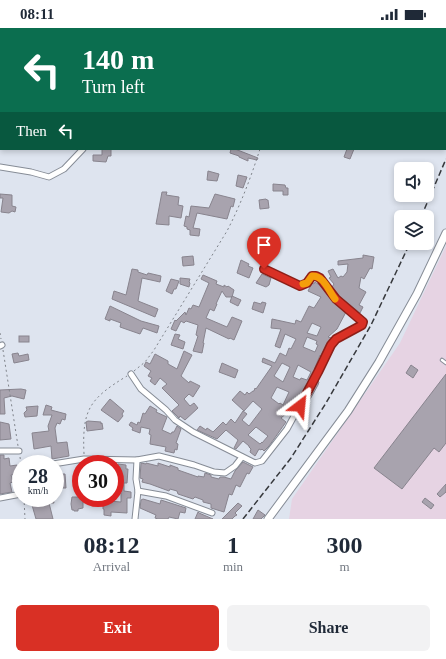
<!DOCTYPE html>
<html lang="en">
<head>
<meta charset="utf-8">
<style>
	body { margin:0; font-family:Georgia,serif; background:#f2f2f3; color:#1f2937; height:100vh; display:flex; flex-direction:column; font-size:15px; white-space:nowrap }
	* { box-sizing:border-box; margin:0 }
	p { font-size:13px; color:#747a83 }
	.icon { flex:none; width:22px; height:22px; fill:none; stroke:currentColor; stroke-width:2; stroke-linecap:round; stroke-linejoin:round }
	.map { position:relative; height:491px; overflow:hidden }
	.panel { display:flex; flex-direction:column; background:#fff; flex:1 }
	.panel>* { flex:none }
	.hud { position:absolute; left:0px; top:0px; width:446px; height:122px; box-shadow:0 2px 6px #0003; background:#0b6e4f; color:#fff; overflow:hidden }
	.fabs { position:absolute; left:394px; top:134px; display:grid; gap:8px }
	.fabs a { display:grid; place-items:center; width:40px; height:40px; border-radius:6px; background:#fff; box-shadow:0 2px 6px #0003; font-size:20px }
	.speed { position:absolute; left:12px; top:427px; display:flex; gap:8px; font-size:20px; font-weight:700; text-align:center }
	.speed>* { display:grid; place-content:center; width:52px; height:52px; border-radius:50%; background:#fff; box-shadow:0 2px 6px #0003; line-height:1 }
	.speed small { font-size:10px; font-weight:400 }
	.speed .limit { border:6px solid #d22; background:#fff; color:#111 }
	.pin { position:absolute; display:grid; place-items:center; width:34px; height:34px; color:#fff; margin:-41px -17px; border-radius:50% 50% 50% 0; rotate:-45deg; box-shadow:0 0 4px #0007 }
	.pin .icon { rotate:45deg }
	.me { position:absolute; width:44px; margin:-22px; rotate:29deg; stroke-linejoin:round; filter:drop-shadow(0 0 3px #0008) }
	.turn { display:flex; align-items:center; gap:14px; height:84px; padding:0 16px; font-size:18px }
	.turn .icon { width:52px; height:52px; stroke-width:2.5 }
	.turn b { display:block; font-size:28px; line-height:34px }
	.then { display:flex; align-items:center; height:38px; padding:0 16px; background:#0003; gap:8px; font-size:15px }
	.eta { display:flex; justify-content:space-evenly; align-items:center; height:68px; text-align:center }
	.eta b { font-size:24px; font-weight:600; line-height:28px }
	.button { display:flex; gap:8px; margin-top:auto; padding:8px 16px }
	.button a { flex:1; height:46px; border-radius:6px; background:#d93025; color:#fff; font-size:16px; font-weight:600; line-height:46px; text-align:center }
	.button a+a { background:#f2f2f3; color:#1f2937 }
	.status { display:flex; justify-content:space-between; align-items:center; height:28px; padding:0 20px; background:#fff; direction:ltr }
	.status svg { height:11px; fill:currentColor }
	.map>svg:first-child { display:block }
</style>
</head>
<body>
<div class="status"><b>08:11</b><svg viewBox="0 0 49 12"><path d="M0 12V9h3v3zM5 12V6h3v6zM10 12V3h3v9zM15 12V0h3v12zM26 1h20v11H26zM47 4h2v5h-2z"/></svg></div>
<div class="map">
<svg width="446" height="491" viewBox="0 0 446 491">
	<rect width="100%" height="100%" fill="#dee4ef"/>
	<polygon fill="#e6d3e3" points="446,218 446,491 289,491 292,471 400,315"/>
	<g fill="#a8a3ae" stroke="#88848e" fill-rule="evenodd">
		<polygon points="102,121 111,121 111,128 108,128 106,134 93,133 93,127 102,127"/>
		<polygon points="231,121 235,121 258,130 257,132 248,130 248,133 239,129 239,128 230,125"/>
		<polygon points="347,121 354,121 350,131 344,129"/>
		<polygon points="208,143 219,146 217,153 207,152"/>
		<polygon points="238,147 247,149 243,160 236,158"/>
		<polygon points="273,156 285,157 286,160 288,160 288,167 283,167 283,163 273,163"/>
		<polygon points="162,164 167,164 166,167 179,169 178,177 183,178 181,190 169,188 169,197 156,196"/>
		<polygon points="0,166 12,167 12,178 16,179 15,184 12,183 9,185 1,184 3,170 0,170"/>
		<polygon points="215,166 235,171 233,179 231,178 227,191 197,185 193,200 200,201 199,208 190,207 190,202 187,201 187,199 184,198 186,188 189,189 191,178 209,180"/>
		<polygon points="266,171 267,172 268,172 269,180 260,181 259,172"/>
		<polygon points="363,227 374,229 372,241 370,240 364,251 361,249 359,260 366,264 359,277 363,279 360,285 339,268 332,259 334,256 329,250 331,249 328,243 333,241 338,250 341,248 343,249 347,244 348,236 338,237 338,233 363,230"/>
		<polygon points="193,228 194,237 183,238 182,229"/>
		<polygon points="241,232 249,236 248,238 253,240 249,250 237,245"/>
		<polygon points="132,241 138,242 138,244 147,247 148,245 161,248 160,254 142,250 138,273 158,281 155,289 112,271 114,263 126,267"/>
		<polygon points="262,246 271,250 269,257 266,259 256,255"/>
		<polygon points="203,247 217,253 216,256 224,259 224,257 227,259 228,258 234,262 232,269 226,269 222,263 216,276 217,276 214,283 210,281 206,290 227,299 232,289 242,293 234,312 230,310 229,311 206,300 203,315 204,315 202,325 193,323 198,308 196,307 198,297 186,293 184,295 181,293 176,303 171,301 175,292 176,293 185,284 186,287 189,280 191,281 193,277 199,279 209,255 201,251"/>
		<polygon points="180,250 190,251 189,254 190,255 189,259 180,256"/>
		<polygon points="171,251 179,253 176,261 174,261 172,266 166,263"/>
		<path d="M315 254 321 258 333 274 346 284 337 301 328 309 332 310 327 315 321 328 320 327 314 342 290 387 287 385 281 390 286 394 269 418 264 423 262 421 261 422 259 421 255 428 250 424 251 421 249 419V418L243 413 236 421 234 420 238 412 226 402 217 411 197 402 200 398 206 402 207 400 213 404 223 394 226 397 231 391 235 395 243 383 247 386 242 392 249 398 262 381 253 373 244 383 232 372 240 363 245 367 247 364 249 366 253 363H254L255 360 256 361 272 338 262 334 263 330 275 335 280 325 286 328 289 320 291 321 296 311 285 306 280 320 275 318 281 301 271 300 272 291 295 296 296 292 301 294 309 278 314 280 321 269 308 263 312 255 314 256ZM312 295 321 299 317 308 307 305ZM307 309 317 313 316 316 318 317 315 324 303 319ZM282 335 290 339 283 354 274 348ZM298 337 311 344 307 352 301 350 300 352 293 349ZM277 359 289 364 283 377 280 375 279 376 271 370ZM256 399 268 408 262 415V414L260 416 248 407Z"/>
		<polygon points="232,268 241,272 238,278 230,274"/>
		<polygon points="254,274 261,276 262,274 266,275 263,285 252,281"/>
		<polygon points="110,278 141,293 159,298 157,305 143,300 140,306 120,299 121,295 110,291 110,293 105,291"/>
		<polygon points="175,306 180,307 178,311 185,314 183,321 171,317"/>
		<rect x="19" y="308" width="10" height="6"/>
		<polygon points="184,323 192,327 181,348 189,355 190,353 200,358 193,369 189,366 184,371 190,378 194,375 198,380 185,392 180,388 179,390 172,383 179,377 162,360 167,356 160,350 155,357 150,353 152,350 148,348 151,343 144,338 146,334 150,336 155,326 168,333 168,336 177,341"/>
		<polygon points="18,325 19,328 28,326 29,332 14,335 12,326"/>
		<polygon points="222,335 238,342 235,350 219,344"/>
		<polygon points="411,337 418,342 413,350 406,345"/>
		<polygon points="446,346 446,415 439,424 434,420 402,461 374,440"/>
		<polygon points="318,353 319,354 318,357 308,375 306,374"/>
		<polygon points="21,361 26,362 24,371 12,368 4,370 5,386 0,386 0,362"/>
		<polygon points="110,371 124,383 122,386 123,388 118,394 101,382"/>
		<polygon points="46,377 52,379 51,382 66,386 65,392 62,391 60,396 57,395 55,400 57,415 67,414 69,428 52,431 51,418 34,421 32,405 49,403 48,398 52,387 43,387"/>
		<polygon points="38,378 37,388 25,389 24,385 27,382 26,379"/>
		<polygon points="150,378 157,382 156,384 167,389 162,402 171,406 172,404 174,404 177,398 181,401 176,415 178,416 177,422 175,421 174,425 165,423 166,419 150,416 151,407 149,406 150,401 141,399 140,405 132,402 133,400 129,397 131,394 137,397 138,394 140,395 143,385 145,386"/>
		<polygon points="88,393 101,394 101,396 102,395 103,401 87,403 86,394"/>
		<polygon points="0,394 9,396 11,411 0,412"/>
		<polygon points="0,427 4,427 4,431 9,430 10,438 17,437 18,446 11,447 13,454 10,455 12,464 0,466"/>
		<polygon points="243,434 253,439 249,446 247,445 240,459 236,457 232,467 229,466 224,484 211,480 211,476 203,474 203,472 195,469 193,471 178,466 177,463 170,461 169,463 150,456 142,454 143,451 140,450 141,435 146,436 146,435 158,438 158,435 170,439 170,437 178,440 178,442 198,449 198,448 204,449 205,445 211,447 211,449 219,451 220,449 224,449 231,451 235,443"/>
		<polygon points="118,436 126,437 126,441 128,441 127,455 124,455 124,463 131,464 131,470 127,470 127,485 111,484 111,488 104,487 104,481 103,481 103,475 108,476 108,473 121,474 121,465 115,465"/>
		<polygon points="58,446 65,446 66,460 59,460"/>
		<polygon points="446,456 446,464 440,469 437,466"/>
		<polygon points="72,469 81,469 81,472 83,472 83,480 78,481 78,483 74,483 74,482 72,482 71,476"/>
		<polygon points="30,470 53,470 54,475 49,475 53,491 36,491"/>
		<polygon points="425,470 434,477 431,481 422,474"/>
		<polygon points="143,471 160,476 161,472 186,480 185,485 180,484 178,491 169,489 168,491 158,491 155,490 156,487 140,480 141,472"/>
		<polygon points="238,475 242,478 235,485 237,487 235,488 232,491 222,491"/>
		<polygon points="258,482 265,487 261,491 253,491"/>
		<polygon points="198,484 199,485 213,491 195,491"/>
	</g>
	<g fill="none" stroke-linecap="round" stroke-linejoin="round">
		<g stroke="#868c96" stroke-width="4.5">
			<polyline id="service" points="442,332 446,335"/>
		</g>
		<g stroke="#868c96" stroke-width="7">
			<g id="minor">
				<polyline points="0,139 31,144 49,149 64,141 83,121"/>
				<polyline points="0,318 2,317"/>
				<polyline points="131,346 141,361 166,382 175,392 193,404 255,435 262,433 287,401 318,344 331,317 336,311 362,297 363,294 336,271 320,250 316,248 312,248 307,255 300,258 264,241"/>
				<polyline points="0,423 19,423"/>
				<polyline points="53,436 84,431 137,432 159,428 194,437 214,444 225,445 235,438 242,429"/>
				<polyline points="138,463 166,468 212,485"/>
				<polyline points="0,470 21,466"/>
				<polyline points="135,491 138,463 136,451 137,432"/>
			</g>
		</g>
		<g stroke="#868c96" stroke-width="9">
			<polyline id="secondary" points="268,491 348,383 379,334 417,266 446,205"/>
		</g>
		<g stroke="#7f838a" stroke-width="1" stroke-dasharray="2 3" stroke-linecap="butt">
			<polyline points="304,1 304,0"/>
			<polyline points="0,305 1,311"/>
			<polyline points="3,322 18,418"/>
			<path d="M134 343 145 334 154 322 227 203C241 176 251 149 260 121"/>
			<path d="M84 426C82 382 89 371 127 348"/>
			<polyline points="20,429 21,436"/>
			<polyline points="24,470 25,491"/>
		</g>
		<use href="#service" stroke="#fff" stroke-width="2.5"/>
		<use href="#minor" stroke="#fff" stroke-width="5"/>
		<use href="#secondary" stroke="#fff" stroke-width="7"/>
		<g stroke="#37393d" stroke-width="1.5" stroke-dasharray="6 3" stroke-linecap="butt">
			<polyline points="421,189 446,131"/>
			<polyline points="243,491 291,430 326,375 371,297 410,215"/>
		</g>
	</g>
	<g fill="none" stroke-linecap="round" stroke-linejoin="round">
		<g stroke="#8d1f18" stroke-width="10">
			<polyline id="route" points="264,241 300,258 307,255 312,248 316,248 320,250 336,271 363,294 362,297 336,311 331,317 318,344 300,378"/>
		</g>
		<use href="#route" stroke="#d93025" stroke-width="7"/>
		<path stroke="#f59e0b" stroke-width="7" d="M303 256 307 255 312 248C324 247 329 264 335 271"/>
	</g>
</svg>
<div class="fabs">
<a><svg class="icon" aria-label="sound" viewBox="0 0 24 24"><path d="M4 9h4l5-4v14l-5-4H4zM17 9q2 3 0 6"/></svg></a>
<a><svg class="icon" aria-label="layers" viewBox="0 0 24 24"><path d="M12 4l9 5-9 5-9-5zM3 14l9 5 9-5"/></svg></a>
</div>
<div class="speed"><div>28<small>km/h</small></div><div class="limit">30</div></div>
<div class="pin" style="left:264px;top:241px;background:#d93025"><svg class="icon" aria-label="arrive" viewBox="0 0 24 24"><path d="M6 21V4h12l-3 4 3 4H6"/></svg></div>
<svg class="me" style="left:300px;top:378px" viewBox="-20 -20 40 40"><path d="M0-17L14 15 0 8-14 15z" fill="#d93025" stroke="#fff" stroke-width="4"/></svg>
<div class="hud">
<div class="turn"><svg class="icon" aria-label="left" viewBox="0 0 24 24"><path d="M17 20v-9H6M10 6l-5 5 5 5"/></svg><div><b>140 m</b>Turn left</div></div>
<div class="then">Then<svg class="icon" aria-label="left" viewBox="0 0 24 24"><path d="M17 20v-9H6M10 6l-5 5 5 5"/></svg></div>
</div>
</div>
<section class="panel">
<div class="eta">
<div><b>08:12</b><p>Arrival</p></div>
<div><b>1</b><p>min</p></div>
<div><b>300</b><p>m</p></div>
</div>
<div class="button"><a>Exit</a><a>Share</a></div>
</section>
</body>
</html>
